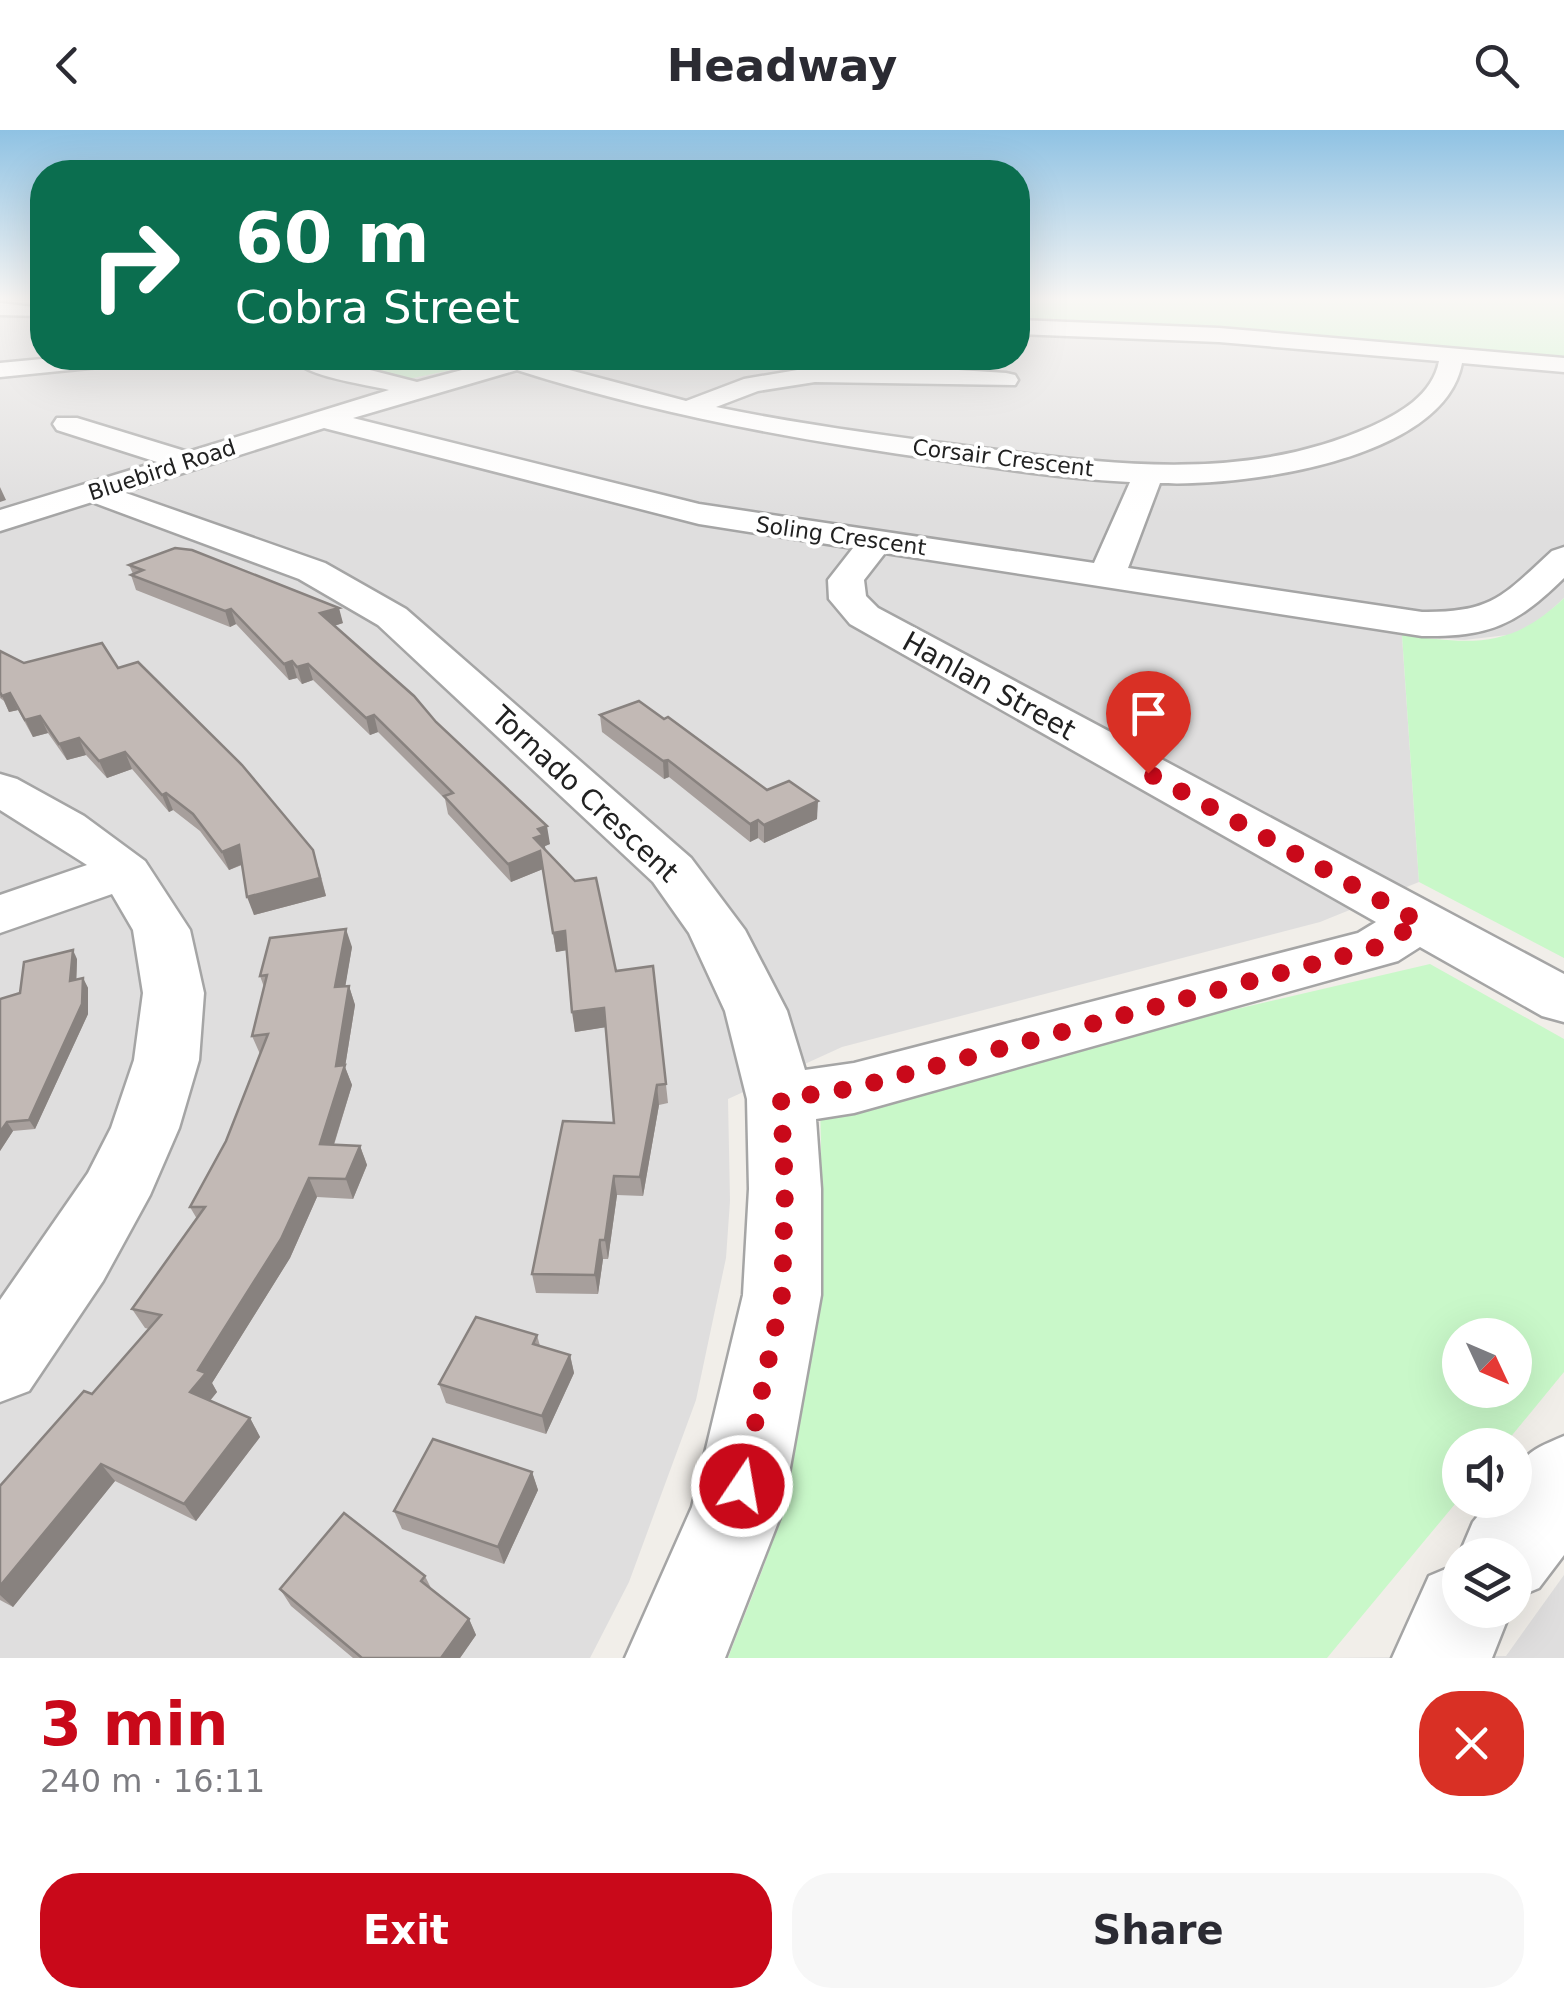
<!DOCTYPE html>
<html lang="en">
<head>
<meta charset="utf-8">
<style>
	body { margin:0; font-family:"DejaVu Sans",sans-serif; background:#f7f7f7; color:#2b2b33; height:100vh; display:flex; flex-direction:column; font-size:38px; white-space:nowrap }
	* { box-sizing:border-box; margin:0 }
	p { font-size:32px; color:#7c7c81 }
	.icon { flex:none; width:55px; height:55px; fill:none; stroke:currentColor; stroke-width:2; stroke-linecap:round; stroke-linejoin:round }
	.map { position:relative; height:1528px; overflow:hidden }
	.drawer { display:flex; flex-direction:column; background:#fff; flex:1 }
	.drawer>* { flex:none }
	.hud { position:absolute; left:30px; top:30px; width:1000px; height:210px; border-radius:40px; box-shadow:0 10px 40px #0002; background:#0b6e4f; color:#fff; overflow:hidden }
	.needle { width:65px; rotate:134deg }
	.controls { position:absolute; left:1442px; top:1188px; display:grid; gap:20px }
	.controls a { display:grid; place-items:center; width:90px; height:90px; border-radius:50%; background:#fff; box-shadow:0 10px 40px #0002; font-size:50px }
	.pin { position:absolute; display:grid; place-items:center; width:85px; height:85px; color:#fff; margin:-102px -42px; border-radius:50% 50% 50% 0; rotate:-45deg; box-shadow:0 0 10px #0007 }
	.pin .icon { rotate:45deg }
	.me { position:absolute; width:110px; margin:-55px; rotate:12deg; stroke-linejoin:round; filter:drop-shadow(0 0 8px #0008) }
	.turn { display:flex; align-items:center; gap:35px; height:210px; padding:0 40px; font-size:45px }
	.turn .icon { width:130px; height:130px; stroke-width:2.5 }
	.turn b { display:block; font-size:70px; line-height:85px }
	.round { display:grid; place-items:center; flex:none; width:105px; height:105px; border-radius:40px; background:#f7f7f7 }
	.head { display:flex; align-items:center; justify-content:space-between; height:170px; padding:0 40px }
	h1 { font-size:60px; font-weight:600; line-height:75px; color:#c9091a }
	.action { display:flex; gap:20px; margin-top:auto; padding:20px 40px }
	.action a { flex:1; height:115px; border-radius:40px; background:#c9091a; color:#fff; font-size:40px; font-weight:600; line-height:115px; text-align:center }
	.action a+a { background:#f7f7f7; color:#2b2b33 }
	header { display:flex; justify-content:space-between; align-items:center; height:130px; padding:0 40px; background:#fff; font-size:45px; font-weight:600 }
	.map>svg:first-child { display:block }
</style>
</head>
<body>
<header><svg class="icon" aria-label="back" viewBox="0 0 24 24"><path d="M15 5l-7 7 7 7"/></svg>Headway<svg class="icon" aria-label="search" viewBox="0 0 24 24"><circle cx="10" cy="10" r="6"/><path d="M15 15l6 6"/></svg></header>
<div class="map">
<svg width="1564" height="1528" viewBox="0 0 1564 1528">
	<rect width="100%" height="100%" fill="#f1eee9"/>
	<g fill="#dfdede">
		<polygon points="0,170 42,170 42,228 330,228 408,249 509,228 1018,228 1018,194 1220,201 1564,231 1564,468 1538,492 1516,504 1464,510 1402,506 1419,752 1320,792 842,917 728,969 730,1071 726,1128 696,1270 629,1452 590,1528 0,1528"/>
		<polygon points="1564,1445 1564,1528 1327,1528 1506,1526"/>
	</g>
	<g fill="#c9f8c9" fill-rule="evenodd">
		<polygon points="1018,170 1564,170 1564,231 1220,201 1018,194"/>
		<polygon points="330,228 509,228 408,249"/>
		<path d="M1564 468V828L1419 752 1402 505C1472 514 1511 519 1564 468Z"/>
		<path d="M1430 834 1564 909V1242L1504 1315H1460V1368L1327 1528H728C741 1493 757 1457 769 1421 813 1284 825 1119 820 976ZM1460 1205H1515V1260H1460Z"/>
	</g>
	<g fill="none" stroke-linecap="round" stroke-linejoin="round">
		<g stroke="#a5a5a5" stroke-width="5">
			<g id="minor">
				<polygon points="0,173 42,178 42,186 0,185"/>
				<path d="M1018 190 1219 198 1564 228V242L1462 233C1444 331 1240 357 1160 353L1128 438 1422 482C1492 483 1503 466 1552 421L1564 417V448C1516 495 1490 507 1422 506L885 423 864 450 866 466 878 478 1564 844V892L1542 886 1420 817 1398 831 854 983 816 989 821 1059V1165L782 1382 725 1528H625L692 1377 743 1165 749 1059 747 969 725 881 689 803 653 752 378 495 299 449 92 372 0 401V380L157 332 57 300 53 294 57 288H77L188 322 389 260C365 254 306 247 292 228H323L417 252 507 228H546L543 233 686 271 744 249 815 237 879 235 1006 243 1015 245 1018 250 1015 255 815 252 758 261 716 277C798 294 882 305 965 316 1101 333 1240 355 1370 297 1399 284 1433 265 1439 231L1219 212 1018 204ZM517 240C655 284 797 310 941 330 1003 339 1067 349 1130 352L1094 433 699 374 353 288ZM324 298 699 394 853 418 828 450 829 469 850 494 1376 792 1358 803 854 933 805 940 787 881 745 800 691 728 406 479 325 433 123 362Z"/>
				<polygon points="53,228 131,228 119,235 0,247 0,233"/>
				<polygon points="0,644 17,649 84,686 145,731 190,800 204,863 199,930 179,998 150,1065 103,1151 29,1261 0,1272 0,1170 88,1043 111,998 134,930 143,863 133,800 112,764 0,803 0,765 87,735 0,680"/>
				<path d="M1564 1306V1425L1539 1458 1515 1468V1425H1459L1473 1392 1491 1370H1515C1515 1327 1526 1322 1564 1306Z"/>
				<polygon points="1460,1433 1460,1480 1511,1480 1492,1528 1392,1528 1429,1446"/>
			</g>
		</g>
		<use href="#minor" fill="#fff" fill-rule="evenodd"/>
	</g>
	<g fill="#a79f9c">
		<polygon points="129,435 343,493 334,496 436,592 550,714 545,716 545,720 616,841 653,836 668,973 659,975 643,1066 617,1065 608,1129 603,1129 598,1164 536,1163 532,1144 614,993 606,897 575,902 566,820 556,822 543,739 511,752 448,684 445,669 378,602 370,605 313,550 302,554 297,548 289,550 236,494 230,497 136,460 131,445 133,444"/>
		<polygon points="0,521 24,533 118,538 319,738 326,766 254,785 242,735 229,740 200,701 173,680 169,682 132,639 107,648 86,625 67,630 48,603 33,607 18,580 9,582 4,571 0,568"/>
		<polygon points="600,585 767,660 817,689 764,713 758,708 750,712 669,647 664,649 602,602"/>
		<polygon points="352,817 345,856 349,856 355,875 345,937 352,955 334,1015 360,1016 367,1035 353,1069 317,1067 290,1128 212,1253 217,1262 210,1271 250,1288 260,1307 196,1391 115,1351 13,1477 0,1470 0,1356 92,1264 149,1199 145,1198 132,1179 197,1089 190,1077 226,1011 260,924 252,906 264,857 260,846"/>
		<polygon points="77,829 76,850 83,848 88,858 88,884 35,999 13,1001 0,1021 0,869 20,863"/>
		<polygon points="537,1205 540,1216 570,1225 574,1243 546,1304 446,1273 439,1254"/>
		<polygon points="532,1342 538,1360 504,1434 402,1399 394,1381"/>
		<polygon points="425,1446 432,1460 469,1489 476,1505 460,1528 353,1528 291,1476 280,1459"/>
	</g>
	<g fill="#88827f">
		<polygon points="0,357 6,370 0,372"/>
		<polygon points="339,478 343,493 324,499 320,483"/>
		<polygon points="231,479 236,494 230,497 225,481"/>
		<polygon points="292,531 297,548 289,550 284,534"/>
		<polygon points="308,534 313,550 302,554 297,537"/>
		<polygon points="10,563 18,580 9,582 2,566"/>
		<polygon points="374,585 378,602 370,605 366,588"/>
		<polygon points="40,586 48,603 33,607 25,590"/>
		<polygon points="79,608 86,625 67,630 59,614"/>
		<polygon points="125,622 132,639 107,648 99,631"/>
		<polygon points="668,630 669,647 664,649 663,631"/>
		<polygon points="166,663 173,680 169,682 162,665"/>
		<polygon points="818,671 817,689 764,713 764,695"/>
		<polygon points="758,690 758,708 750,712 750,694"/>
		<polygon points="547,696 550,714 545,716 546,723 543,739 511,752 508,734 534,708 538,699"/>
		<polygon points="239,715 245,733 229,740 222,722"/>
		<polygon points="313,720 326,766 254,785 247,767"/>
		<polygon points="346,799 352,817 342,876 335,857"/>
		<polygon points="565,801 568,820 556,822 553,803"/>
		<polygon points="73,820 77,829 76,861 70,851"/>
		<polygon points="83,848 88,858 88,884 35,999 29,990"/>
		<polygon points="349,856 355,875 345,937 352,955 328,1033 320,1014"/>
		<polygon points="604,878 607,897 575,902 572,882"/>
		<polygon points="657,955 659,975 643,1066 640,1047"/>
		<polygon points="7,992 13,1001 0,1021 0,1002"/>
		<polygon points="360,1016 367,1035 353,1069 346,1049"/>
		<polygon points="614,1046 617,1065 608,1129 605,1110"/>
		<polygon points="309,1048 317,1067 290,1128 212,1253 217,1262 202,1280 190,1262 198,1240"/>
		<polygon points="600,1110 603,1129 598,1164 595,1145"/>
		<polygon points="570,1225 574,1243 546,1304 542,1286"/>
		<polygon points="250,1288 260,1307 196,1391 184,1374"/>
		<polygon points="101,1334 115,1351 13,1477 0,1465 0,1456"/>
		<polygon points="532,1342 538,1360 504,1434 498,1417"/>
		<polygon points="469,1489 476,1505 460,1528 441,1528"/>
	</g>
	<g fill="#c2b9b5" stroke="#88827f" stroke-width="2.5">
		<polygon points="175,418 192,420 339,478 320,483 414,566 436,592 547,696 538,699 543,705 534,708 575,751 596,748 616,841 653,836 666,954 657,955 640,1047 614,1046 605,1110 600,1110 595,1145 532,1144 563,991 614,993 604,878 572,882 565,801 553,803 540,721 508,734 444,666 453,663 374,585 366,588 308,534 297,537 292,531 284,534 231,479 225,481 131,445 143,440 129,435"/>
		<polygon points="102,513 118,538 138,532 242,635 313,720 320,748 247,767 239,715 222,722 193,684 166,663 162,665 125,622 99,631 79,608 59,614 40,586 25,590 10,563 2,566 0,562 0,521 24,533"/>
		<polygon points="639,571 664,589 668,587 767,660 789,651 818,671 764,695 758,690 750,694 668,630 663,631 600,585"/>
		<polygon points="346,799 335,857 349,856 336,936 345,935 320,1014 360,1016 346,1049 309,1048 281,1109 198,1240 206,1243 190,1262 250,1288 184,1374 101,1334 0,1456 0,1356 84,1261 92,1264 161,1185 132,1179 205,1077 190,1077 226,1011 268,904 252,906 267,845 260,846 270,808"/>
		<polygon points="73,820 70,851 83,848 82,874 29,990 7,992 0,1002 0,869 20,863 24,832"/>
		<polygon points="476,1187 537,1205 533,1214 570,1225 542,1286 439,1254"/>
		<polygon points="433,1309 532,1342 498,1417 394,1381"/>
		<polygon points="344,1383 425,1446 421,1451 469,1489 441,1528 362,1528 280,1459"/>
	</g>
	<linearGradient id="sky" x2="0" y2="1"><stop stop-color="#8fc2e3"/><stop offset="0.44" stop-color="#f9f7f5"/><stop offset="1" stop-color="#f9f7f5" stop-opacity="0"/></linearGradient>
	<rect width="1564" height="384" fill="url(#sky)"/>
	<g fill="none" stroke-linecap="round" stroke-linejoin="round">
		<polyline stroke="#c9091a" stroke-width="18" stroke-dasharray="0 32.4" points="742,1356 782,1165 785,1059 781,969 854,958 1377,817 1420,792 1148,643"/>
	</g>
	<g text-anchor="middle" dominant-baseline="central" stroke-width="8" stroke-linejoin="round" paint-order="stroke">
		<g font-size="22" fill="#212121" stroke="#fff">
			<text transform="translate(1003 328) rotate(7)">Corsair Crescent</text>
			<text transform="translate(162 340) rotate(-18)">Bluebird Road</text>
			<text transform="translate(841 406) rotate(8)">Soling Crescent</text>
		</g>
		<g font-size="28" fill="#212121" stroke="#fff">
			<text transform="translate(989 556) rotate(29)">Hanlan Street</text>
			<text transform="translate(585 664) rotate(43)">Tornado Crescent</text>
		</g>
	</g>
</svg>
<div class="controls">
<a><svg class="needle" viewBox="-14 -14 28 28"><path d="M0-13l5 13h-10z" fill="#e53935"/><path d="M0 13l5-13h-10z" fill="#7c7c81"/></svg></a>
<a><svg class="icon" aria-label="sound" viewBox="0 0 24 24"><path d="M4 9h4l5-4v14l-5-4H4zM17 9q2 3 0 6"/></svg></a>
<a><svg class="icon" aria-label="layers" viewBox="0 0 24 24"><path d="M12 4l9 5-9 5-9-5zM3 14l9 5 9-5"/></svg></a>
</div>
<div class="pin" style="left:1148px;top:643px;background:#d93025"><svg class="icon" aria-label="arrive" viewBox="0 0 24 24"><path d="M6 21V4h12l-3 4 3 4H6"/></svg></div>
<svg class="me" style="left:742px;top:1356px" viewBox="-20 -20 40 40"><circle r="17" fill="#c9091a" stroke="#fff" stroke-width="3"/><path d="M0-11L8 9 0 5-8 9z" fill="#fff"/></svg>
<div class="hud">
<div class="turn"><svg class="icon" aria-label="right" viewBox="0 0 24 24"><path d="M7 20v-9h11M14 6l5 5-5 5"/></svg><div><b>60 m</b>Cobra Street</div></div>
</div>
</div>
<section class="drawer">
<div class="head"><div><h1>3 min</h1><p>240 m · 16:11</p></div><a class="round" style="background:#d93025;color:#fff"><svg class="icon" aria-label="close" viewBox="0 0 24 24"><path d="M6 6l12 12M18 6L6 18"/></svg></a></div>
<div class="action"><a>Exit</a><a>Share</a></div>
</section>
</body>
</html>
